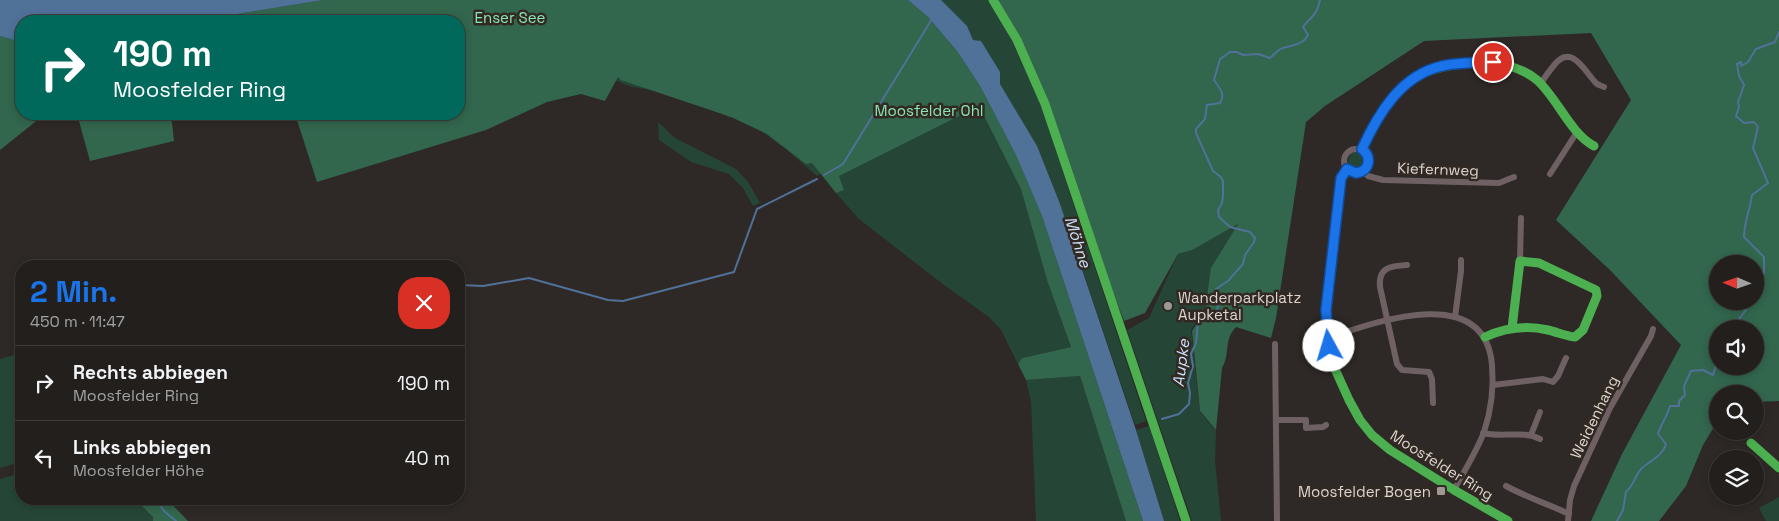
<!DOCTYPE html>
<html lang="de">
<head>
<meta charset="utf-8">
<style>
	body { margin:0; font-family:"Space Grotesk",sans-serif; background:#2e2c29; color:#f1f3f6; height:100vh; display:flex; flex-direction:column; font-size:19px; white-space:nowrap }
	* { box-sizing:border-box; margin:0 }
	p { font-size:16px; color:#a2a2a3 }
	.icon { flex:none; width:28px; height:28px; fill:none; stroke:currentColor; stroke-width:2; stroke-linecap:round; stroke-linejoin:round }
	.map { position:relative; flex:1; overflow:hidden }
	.side { position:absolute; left:15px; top:260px; width:450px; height:245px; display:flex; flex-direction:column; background:#221f1c; border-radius:20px; box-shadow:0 2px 8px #0003,0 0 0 1px #3f3d3b }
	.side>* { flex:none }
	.hud { position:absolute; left:15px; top:15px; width:450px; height:105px; border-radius:20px; box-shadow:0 2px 8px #0003,0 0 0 1px #3f3d3b; background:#00695c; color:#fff; overflow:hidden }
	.needle { width:32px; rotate:272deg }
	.buttons { position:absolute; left:1709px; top:255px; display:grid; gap:10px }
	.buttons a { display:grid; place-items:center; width:55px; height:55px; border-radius:50%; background:#221f1c; box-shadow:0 2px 8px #0003,0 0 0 1px #3f3d3b; font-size:25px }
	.pin { position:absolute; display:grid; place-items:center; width:42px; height:42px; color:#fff; margin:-21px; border:2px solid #fff; border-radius:50%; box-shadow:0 1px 5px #0007 }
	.me { position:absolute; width:55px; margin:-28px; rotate:354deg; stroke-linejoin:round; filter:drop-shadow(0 0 4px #0008) }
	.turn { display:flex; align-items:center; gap:18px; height:105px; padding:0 15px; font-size:22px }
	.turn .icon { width:65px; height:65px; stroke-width:2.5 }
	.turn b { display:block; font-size:35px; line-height:42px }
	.round { display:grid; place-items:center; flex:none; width:52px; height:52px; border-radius:20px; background:#2e2c29 }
	.overview { display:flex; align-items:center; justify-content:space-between; height:85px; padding:0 15px }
	h1 { font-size:30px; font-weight:600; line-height:38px; color:#1a73e8 }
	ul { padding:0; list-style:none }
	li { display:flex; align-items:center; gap:15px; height:75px; padding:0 15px; border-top:1px solid #3f3d3b }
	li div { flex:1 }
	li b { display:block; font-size:19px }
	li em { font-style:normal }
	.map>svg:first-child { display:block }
</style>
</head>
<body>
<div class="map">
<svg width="1779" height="521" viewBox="0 0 1779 521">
	<rect width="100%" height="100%" fill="#2e2926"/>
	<g fill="#254636">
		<polygon points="0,0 989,0 1015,44 1039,100 1146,421 1135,425 1067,224 1048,283 1071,347 1022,358 1018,364 1001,330 989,317 944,285 859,219 836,193 843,190 822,173 817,176 787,150 767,135 750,124 736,118 728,117 721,112 656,91 629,86 452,10 375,21 21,21 21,95 0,60"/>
		<polygon points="658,122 675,138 736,169 748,182 760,203 753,206 743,188 729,174 691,162 659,140"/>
		<path d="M1359 151C1365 153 1365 159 1363 165L1357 169H1351L1347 164C1349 157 1351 151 1359 151Z"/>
		<polygon points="1238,224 1212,268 1204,310 1191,330 1200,412 1216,431 1215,461 1221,521 1192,521 1127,330 1149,318 1178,254 1191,250"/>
		<polygon points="21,353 21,462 0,468 0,359"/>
		<polygon points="1080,376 1126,521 1036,521 1031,402 1026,380"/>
		<polygon points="1149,426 1180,521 1164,521 1136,430"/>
		<polygon points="21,473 21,499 142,499 141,505 153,517 153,521 0,521 0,479"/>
		<polygon points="1779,497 1779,521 1766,521 1759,508"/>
	</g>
	<g fill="#32664d" fill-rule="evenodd">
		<polygon points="323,0 908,0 928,17 957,51 980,86 1016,155 1042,216 1143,521 1126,521 1080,376 1026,380 1018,364 1022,358 1071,347 1048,283 1021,189 979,106 839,176 844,190 836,193 812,163 806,164 767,134 731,117 621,80 618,77 605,101 581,94 547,102 486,130 317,182 295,114 459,114 459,21 194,21"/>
		<path d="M993 0H1779V401L1755 402V394H1718L1717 422 1703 445 1686 486 1659 521H1591L1622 454 1681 345 1610 270 1556 220 1631 100 1591 33 1424 41 1325 106 1306 122 1276 318 1271 338 1236 327C1223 341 1231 352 1222 368L1216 430 1200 411 1192 331 1205 310 1211 268 1238 224 1192 250 1178 254 1145 313 1124 321 1086 221 1046 104ZM1718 264H1755V301H1718ZM1718 329H1755V366H1718Z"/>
		<polygon points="0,36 21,42 21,114 45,114 0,150"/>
		<polygon points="77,114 171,114 174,141 90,161"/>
		<polygon points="142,499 167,499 188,521 153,521 153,517 141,505"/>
	</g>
	<g fill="#507198">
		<polygon points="0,0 323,0 194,21 21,21 21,42 0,36"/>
		<polygon points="908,0 941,0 967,26 973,40 981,41 1000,72 1000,84 1037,146 1060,204 1136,430 1164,521 1143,521 1042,216 1016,155 980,86 957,51 928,17"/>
	</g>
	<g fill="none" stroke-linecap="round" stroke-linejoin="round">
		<g stroke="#507198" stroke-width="2">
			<polyline points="824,175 843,164 932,19"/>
			<path d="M1755 284 1764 273V257L1744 237C1744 222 1750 210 1752 195L1768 183 1753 148 1758 127 1754 122 1744 123 1736 116 1739 107 1738 102 1744 85 1739 76 1737 64 1741 62V66L1748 62 1756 49 1775 42 1779 32"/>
			<polyline points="459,285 483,286 529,278 608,300 623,301 734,272 757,209 817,179"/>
			<polyline points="1730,329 1734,326 1746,310 1741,309 1745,301"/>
			<path d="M1162 419 1179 414 1189 404 1190 393 1188 383 1193 366 1191 354 1196 343 1198 323 1205 313 1215 312 1218 309 1215 292 1216 289 1228 281 1243 264 1245 255 1254 242 1255 238 1250 232 1230 227 1219 217 1218 210 1222 203 1223 196V181L1221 177 1213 171 1196 133V129L1205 119 1207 105 1220 103C1226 93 1219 88 1214 80L1220 59 1230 52H1237L1243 55 1258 54 1270 58C1274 55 1278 49 1283 48 1292 45 1303 45 1308 35L1303 27C1312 15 1316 17 1320 0"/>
			<polyline points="156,499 164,511 176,521"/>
			<path d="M1617 521 1623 510 1626 492C1635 484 1634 477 1641 469 1649 461 1663 456 1666 444L1658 434C1661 424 1667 417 1670 406H1679V401L1685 395 1684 386 1691 371 1703 370 1713 375 1718 359"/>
		</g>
		<g stroke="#6f6063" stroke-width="6">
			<path d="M1541 83C1545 77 1550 70 1555 64 1573 43 1586 74 1597 84 1599 85 1602 86 1604 87"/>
			<circle cx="1356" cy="161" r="12"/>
			<polyline points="1363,171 1368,176 1383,180 1499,183 1514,177"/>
			<polyline points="1550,174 1577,132"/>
			<polyline points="1520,261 1521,218"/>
			<path d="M1407 265C1391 266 1378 267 1380 287L1397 364 1402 370 1429 372 1432 379 1433 403"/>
			<polyline points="1455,317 1461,271 1461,260"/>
			<path d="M1328 338C1375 322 1485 282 1492 365 1494 388 1491 411 1484 432 1476 453 1464 471 1454 490"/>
			<polyline points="1275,344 1277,521"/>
			<polyline points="1493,385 1543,379 1553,382 1558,376 1566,358"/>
			<polyline points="1276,420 1306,420 1306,428 1323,427 1326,425"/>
			<path d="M1483 433C1502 438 1523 430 1540 439"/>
			<polyline points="1531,435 1540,412"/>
			<path d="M1506 486C1526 497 1548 504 1569 514"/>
			<polyline points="1568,521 1570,500 1574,486 1610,408 1651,336 1653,329"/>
		</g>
		<g stroke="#4caf50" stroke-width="9">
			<polyline points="993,0 1017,40 1045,104 1186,521"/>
			<path d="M1362 149C1390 92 1409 66 1475 63 1497 62 1520 66 1537 80 1558 99 1570 133 1594 146"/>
			<polyline points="1347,169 1341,178 1330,269 1326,325 1329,346 1335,369 1349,400 1360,420 1372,435 1390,450 1454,490 1508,521"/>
			<path d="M1485 337C1505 328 1526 325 1548 330 1557 332 1565 336 1575 337L1583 330 1597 296 1596 290 1539 263 1520 261 1512 328"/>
			<polyline points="1751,443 1779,468"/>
		</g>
	</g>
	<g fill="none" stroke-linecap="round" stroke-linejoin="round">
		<g stroke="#114b97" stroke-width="12">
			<path id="route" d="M1329 346 1326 310 1341 178 1347 169 1356 173C1370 171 1372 157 1362 149 1378 114 1401 75 1442 66 1459 62 1476 63 1493 62"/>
		</g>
		<use href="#route" stroke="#1a73e8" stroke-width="9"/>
	</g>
	<g fill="#9f9995" stroke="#312922" stroke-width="2">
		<circle cx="1168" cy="306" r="5"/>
		<rect x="1436" y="486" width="10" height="10" rx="2.5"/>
	</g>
	<g text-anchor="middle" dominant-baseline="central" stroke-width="5" stroke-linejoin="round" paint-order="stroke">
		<g font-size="15" fill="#8ae6b8" stroke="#312922">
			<text x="510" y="17">Enser See</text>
			<text x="929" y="110">Moosfelder Ohl</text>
		</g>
		<g font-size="15" fill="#dcd6d1" stroke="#312922">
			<text transform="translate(1438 169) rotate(2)">Kiefernweg</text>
			<text transform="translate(1594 417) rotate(-64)">Weidenhang</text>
			<text transform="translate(1442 465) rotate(32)">Moosfelder Ring</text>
		</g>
		<g font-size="15" fill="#dcd6d1" stroke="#312922" text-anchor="start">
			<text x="1178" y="297">Wanderparkplatz<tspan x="1178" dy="17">Aupketal</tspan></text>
			<text x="1431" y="491" text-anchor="end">Moosfelder Bogen</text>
		</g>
		<g font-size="16" font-style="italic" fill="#cbe1fc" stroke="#312922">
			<text transform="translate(1078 242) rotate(72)">Möhne</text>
			<text transform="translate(1181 363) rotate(-83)">Aupke</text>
		</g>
	</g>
</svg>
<div class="buttons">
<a><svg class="needle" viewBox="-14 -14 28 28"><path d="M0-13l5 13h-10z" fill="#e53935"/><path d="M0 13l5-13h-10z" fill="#a2a2a3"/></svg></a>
<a><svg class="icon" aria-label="sound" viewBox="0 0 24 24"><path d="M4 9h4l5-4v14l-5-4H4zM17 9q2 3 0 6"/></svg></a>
<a><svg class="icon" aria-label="search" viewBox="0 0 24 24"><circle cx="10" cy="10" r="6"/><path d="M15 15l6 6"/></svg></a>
<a><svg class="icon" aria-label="layers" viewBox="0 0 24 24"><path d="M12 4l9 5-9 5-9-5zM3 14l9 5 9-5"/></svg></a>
</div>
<div class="pin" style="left:1493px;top:62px;background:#d93025"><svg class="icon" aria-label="arrive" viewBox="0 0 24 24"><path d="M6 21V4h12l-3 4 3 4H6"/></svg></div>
<svg class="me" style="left:1329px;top:346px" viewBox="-20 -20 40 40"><circle r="19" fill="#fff"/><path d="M0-13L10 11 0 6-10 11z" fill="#1a73e8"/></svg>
<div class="hud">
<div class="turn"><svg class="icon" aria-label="right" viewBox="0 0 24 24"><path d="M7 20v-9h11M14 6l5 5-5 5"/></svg><div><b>190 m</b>Moosfelder Ring</div></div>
</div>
<section class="side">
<div class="overview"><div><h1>2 Min.</h1><p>450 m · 11:47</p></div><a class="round" style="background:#d93025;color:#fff"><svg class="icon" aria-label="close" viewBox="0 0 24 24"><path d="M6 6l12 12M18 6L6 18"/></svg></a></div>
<ul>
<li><svg class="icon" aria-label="right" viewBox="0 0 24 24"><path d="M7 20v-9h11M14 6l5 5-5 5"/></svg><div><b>Rechts abbiegen</b><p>Moosfelder Ring</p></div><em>190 m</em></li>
<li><svg class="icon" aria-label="left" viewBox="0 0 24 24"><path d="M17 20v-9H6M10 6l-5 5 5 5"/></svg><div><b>Links abbiegen</b><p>Moosfelder Höhe</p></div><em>40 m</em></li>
</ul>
</section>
</div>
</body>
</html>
